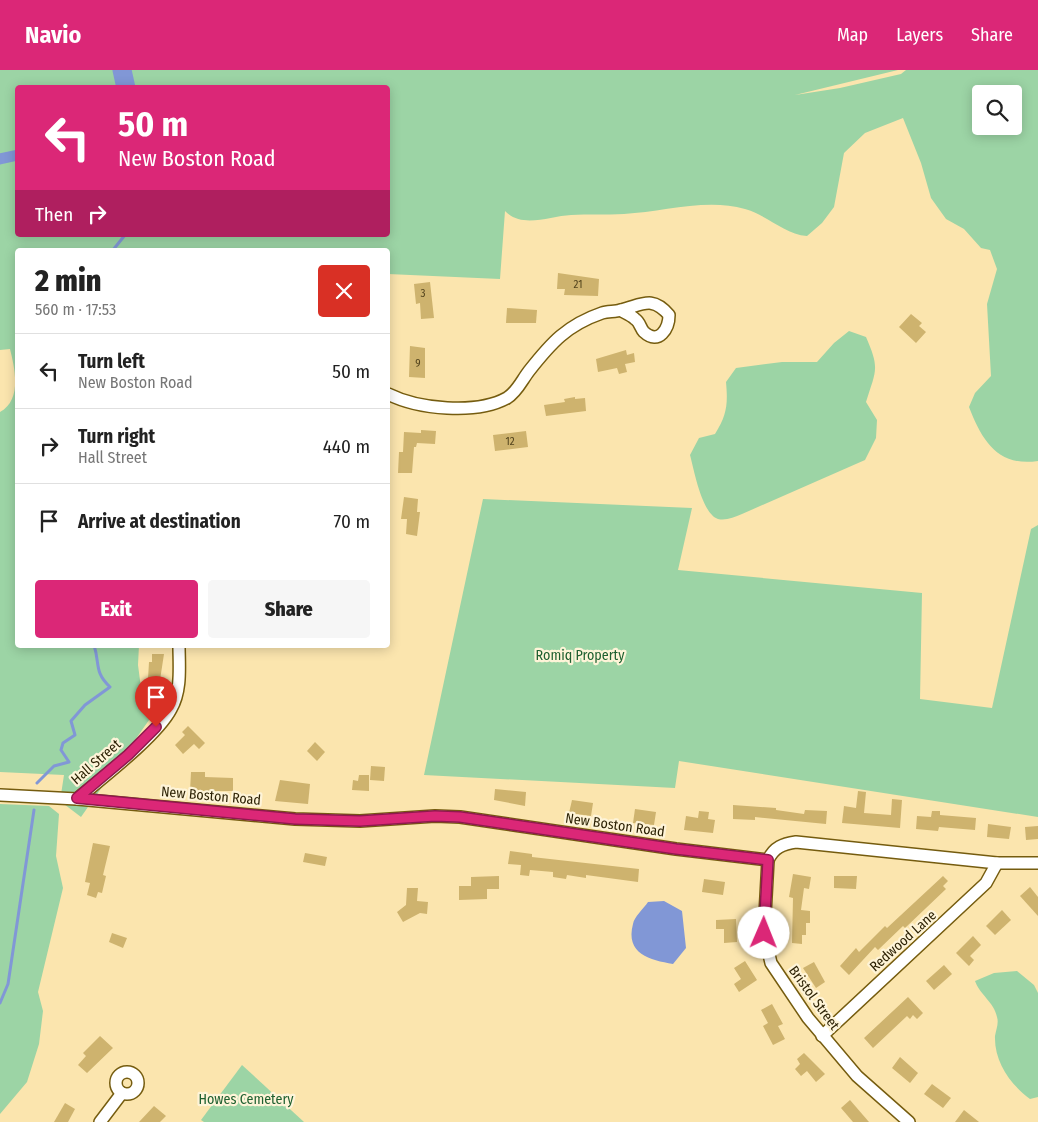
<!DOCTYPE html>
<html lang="en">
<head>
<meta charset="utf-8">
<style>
	body { margin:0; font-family:"Fira Sans Condensed",sans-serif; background:#f6f6f6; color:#222; height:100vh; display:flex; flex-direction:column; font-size:19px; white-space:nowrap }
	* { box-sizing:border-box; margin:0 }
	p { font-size:16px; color:#767676 }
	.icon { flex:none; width:28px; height:28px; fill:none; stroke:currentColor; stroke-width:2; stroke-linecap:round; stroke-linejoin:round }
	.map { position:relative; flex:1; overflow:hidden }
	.panel { position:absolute; left:15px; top:178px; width:375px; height:400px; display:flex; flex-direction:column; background:#fff; border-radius:5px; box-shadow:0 2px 12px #0003 }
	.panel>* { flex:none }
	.hud { position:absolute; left:15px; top:15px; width:375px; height:152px; border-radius:5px; box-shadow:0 2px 12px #0003; background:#db2777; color:#fff; overflow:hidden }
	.controls { position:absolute; left:972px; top:15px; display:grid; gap:10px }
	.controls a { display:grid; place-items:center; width:50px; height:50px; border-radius:5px; background:#fff; box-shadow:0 2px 12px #0003; font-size:25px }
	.pin { position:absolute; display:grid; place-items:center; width:42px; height:42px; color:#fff; margin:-51px -21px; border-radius:50% 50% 50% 0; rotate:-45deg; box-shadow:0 0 5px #0007 }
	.pin .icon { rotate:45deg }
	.me { position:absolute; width:55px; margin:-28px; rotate:1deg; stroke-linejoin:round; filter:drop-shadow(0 0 4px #0008) }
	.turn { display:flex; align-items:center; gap:18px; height:105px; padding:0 20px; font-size:22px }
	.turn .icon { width:65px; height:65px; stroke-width:2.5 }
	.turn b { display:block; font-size:35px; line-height:42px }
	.then { display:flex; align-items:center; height:48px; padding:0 20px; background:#0003; gap:10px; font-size:19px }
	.round { display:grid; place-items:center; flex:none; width:52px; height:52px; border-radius:5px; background:#f6f6f6 }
	.head { display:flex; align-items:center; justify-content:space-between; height:85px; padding:0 20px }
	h1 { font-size:30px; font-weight:800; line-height:38px }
	.action { display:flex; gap:10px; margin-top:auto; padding:10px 20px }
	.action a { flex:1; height:58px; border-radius:5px; background:#db2777; color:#fff; font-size:20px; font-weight:800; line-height:58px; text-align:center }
	.action a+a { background:#f6f6f6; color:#222 }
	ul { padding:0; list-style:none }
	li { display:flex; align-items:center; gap:15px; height:75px; padding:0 20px; border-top:1px solid #e0e0e0 }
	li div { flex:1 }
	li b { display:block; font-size:19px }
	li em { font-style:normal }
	header { display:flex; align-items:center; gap:30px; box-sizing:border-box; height:70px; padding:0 25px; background:#db2777; color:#fff }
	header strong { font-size:24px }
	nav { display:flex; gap:28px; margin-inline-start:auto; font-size:18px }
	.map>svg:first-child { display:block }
</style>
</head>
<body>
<header>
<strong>Navio</strong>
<nav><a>Map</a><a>Layers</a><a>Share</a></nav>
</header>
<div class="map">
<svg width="1038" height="1052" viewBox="0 0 1038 1052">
	<rect width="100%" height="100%" fill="#fbe5ae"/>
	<g fill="#9cd4a5" fill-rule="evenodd">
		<path d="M0 0H898L795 25 840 18 901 4 906 0H1038V391C997 397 982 370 969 337L975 323 991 306 987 234 997 199 990 180 981 178 964 159 946 149 931 128 921 93 903 48 865 63 844 83 834 137 822 153 807 166C784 164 767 145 745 139 706 128 663 142 624 144 606 145 588 144 571 145 550 146 522 159 505 141L500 209 388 204V180H18V575H139L138 595 141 618 168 623 81 747 60 731 64 705 0 702V342C22 330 15 299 10 279L0 280ZM18 18H388V165H18ZM981 24H1014V56H981Z"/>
		<path d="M849 261 866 267C880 299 876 300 866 332L877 350 876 368 865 390 742 444C734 447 726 451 718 449 702 444 694 400 690 385L699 368 715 364C727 345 728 334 726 312L736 298 782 292H817L834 273Z"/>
		<polygon points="483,429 692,438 678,500 922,523 920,629 992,638 1031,459 1038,455 1038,747 679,691 675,718 424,705"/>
		<polygon points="0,734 49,736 59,744 56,786 63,818 38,922 43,941 39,974 27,1012 0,1044"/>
		<path d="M1017 901 1034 915 1038 923V1027L1030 1029C1011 1015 994 992 995 966 996 960 999 953 997 947 994 932 980 925 975 911L994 903Z"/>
		<polygon points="242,995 304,1052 204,1052 201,1050"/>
	</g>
	<path fill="#8197d6" d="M664 831 682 841 686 878 673 894C650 890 625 884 633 854 634 847 644 838 648 832Z"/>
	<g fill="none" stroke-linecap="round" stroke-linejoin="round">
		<g stroke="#8197d6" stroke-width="3">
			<polyline points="113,180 125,165"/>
			<path d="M37 713 54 696 69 692 61 680 63 673 75 665 71 651 85 635 110 617C94 602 100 594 94 575"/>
			<polyline points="0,933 8,914 34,740"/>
		</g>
		<polyline stroke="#8197d6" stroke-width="11" points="0,89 18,85"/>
		<polyline stroke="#8197d6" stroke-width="19" points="122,0 126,18"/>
	</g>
	<g fill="#ceb36e">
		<polygon points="558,203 599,209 598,226 564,225 565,219 557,219"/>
		<polygon points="430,212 434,248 421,249 420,233 416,234 414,214"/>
		<polygon points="507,238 537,240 536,253 506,253"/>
		<polygon points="911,244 922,253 919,256 926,262 916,273 899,257"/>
		<polygon points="410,276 425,278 425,308 409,307"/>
		<polygon points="626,280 627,285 634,283 635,292 625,294 627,302 619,304 617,298 598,302 596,289"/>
		<polygon points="575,327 575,329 585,328 586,341 546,346 544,335 565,332 564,329"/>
		<polygon points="421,360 436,361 435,374 417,373 416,377 414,377 412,403 398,403 399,382 403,382 404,362 421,363"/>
		<polygon points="526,361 528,377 495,381 493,365"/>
		<polygon points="404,427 418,429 417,442 420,442 417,466 406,464 407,449 401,449"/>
		<polygon points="152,584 164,584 160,610 148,609 149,592 152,592"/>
		<polygon points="188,656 205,673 199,679 194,674 183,684 175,675 185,665 182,662"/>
		<polygon points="315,672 325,682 317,691 307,681"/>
		<polygon points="371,696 385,697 384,711 370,710"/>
		<polygon points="191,702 205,702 205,707 233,708 233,721 190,721"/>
		<polygon points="359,705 369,705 369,721 352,720 353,710 358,711"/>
		<polygon points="280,710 310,714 308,734 275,731"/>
		<polygon points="495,719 526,722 525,736 494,730"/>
		<polygon points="858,721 866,722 864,743 891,745 892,729 902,730 900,758 842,753 844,736 856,738"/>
		<polygon points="572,730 593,733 591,746 569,743"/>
		<polygon points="733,735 776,738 776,740 804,744 805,740 827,741 826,754 755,747 755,750 733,749"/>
		<polygon points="635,739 656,742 654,755 633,753"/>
		<polygon points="699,741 709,742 708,749 715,750 713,763 684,760 686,746 698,748"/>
		<polygon points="932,741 940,741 940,745 976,748 975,760 939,757 938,761 916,759 917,746 931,747"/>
		<polygon points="988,754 1011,757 1009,769 987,767"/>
		<polygon points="1038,756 1038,769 1026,770 1025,757"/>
		<polygon points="93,773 110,776 103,805 106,806 102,823 98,822 96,828 87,825 90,813 85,812"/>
		<polygon points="510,781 532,784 532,787 639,799 638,812 586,805 586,808 567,805 566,809 553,807 553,802 530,800 529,806 520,805 521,795 508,794"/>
		<polygon points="305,783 327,787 325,796 303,792"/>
		<polygon points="793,804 811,807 809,819 804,818 801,840 810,841 810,853 806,853 806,865 802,865 802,874 792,873 793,828 789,827"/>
		<polygon points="499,806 499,819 487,819 487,829 459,830 459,816 471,816 471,807"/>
		<polygon points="834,806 857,806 856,819 834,818"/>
		<polygon points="943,806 948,811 943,816 946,819 905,858 903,856 878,880 875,877 849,905 840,896 856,878 859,882 885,856 887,858"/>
		<polygon points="704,809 725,812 723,825 702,822"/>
		<polygon points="1030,817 1038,827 1038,846 1020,826"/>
		<polygon points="407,818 418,818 417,831 428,832 427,844 420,843 403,852 397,842 406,835"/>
		<polygon points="1002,840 1011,850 995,865 986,856"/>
		<polygon points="736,849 737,872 724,873 724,859 716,859 716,850"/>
		<polygon points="112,863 127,868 123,878 109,872"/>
		<polygon points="973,866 981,875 970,886 974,890 969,896 956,883"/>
		<polygon points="745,891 757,910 739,922 734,914 741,909 734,898"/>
		<polygon points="814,892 825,912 816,918 803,898"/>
		<polygon points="944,895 952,904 934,920 926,911"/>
		<polygon points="908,927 923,943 917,949 913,945 910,949 907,946 873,978 864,968"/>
		<polygon points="772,934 783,954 778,956 785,969 773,975 763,956 768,953 761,940"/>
		<polygon points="100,966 113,978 87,1003 78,995 86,986 83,983"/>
		<polygon points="804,983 825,1004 816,1012 807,1001 801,1006 795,999 800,994 797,989"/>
		<polygon points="900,987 918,1003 910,1013 892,998"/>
		<polygon points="932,1014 951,1028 943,1038 924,1024"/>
		<polygon points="850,1030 869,1052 853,1052 841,1038"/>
		<polygon points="65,1033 75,1039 68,1052 54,1052"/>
		<polygon points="154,1036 166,1046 160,1052 139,1052"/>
		<polygon points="964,1040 979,1052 955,1052"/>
	</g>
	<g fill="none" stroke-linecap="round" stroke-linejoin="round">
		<g stroke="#755c0f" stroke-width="14">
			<g id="minor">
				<path d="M388 324C418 339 476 345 507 328 517 322 522 310 529 301 551 273 567 255 602 243 608 241 615 242 621 240 642 235 652 225 669 245 669 258 659 276 644 262 640 258 640 252 635 249 631 245 625 243 620 240"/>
				<path d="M0 725 77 729 295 749 360 751 435 746 460 747 676 779 768 790C774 777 783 774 796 772L997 793H1038"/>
				<path d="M77 729C102 708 157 666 171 639 182 620 179 596 179 575"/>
				<polyline points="768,790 764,863 771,893 808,948 857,1006 909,1052"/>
				<polyline points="822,966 986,813 997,793"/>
				<circle cx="127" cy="1013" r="11"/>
				<polyline points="100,1052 122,1023"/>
			</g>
		</g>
		<use href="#minor" stroke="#fff" stroke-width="11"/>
	</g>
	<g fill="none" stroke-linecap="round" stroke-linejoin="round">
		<g stroke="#8e194d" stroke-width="12">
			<polyline id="route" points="156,657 128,685 77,728 295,749 360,751 435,746 460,747 676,779 768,790 764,863"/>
		</g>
		<use href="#route" stroke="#db2777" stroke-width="9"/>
	</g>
	<g text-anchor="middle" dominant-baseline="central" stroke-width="4.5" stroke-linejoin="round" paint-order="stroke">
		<g font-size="11" fill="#53441d">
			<text x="578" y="214">21</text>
			<text x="423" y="223">3</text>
			<text x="418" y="293">9</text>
			<text x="510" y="371">12</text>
		</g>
		<g font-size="14" fill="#1f6030" stroke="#fef4d8">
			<text x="580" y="585">Romiq Property</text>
			<text x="246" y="1029">Howes Cemetery</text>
		</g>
		<g font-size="14" fill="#2a1f02" stroke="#fef4d8">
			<text transform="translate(96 692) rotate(-41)">Hall Street</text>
			<text transform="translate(211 726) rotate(5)">New Boston Road</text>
			<text transform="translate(615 755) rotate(8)">New Boston Road</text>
			<text transform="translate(903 871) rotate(-42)">Redwood Lane</text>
			<text transform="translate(814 928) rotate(54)">Bristol Street</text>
		</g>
	</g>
</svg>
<div class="controls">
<a><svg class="icon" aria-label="search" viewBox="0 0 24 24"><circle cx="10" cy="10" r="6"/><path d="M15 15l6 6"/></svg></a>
</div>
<div class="pin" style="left:156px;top:657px;background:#d93025"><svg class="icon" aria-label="arrive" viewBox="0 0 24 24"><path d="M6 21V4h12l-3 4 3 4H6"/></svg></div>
<svg class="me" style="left:764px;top:863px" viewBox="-20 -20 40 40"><circle r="19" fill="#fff"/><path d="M0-13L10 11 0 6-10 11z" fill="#db2777"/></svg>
<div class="hud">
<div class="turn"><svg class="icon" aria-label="left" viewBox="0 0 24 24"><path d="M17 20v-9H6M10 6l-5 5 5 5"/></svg><div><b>50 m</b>New Boston Road</div></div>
<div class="then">Then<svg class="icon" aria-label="right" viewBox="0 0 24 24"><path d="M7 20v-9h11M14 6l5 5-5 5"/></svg></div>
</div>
<section class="panel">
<div class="head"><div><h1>2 min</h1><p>560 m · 17:53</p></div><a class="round" style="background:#d93025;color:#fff"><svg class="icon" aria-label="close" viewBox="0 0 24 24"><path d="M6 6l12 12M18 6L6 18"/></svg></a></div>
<ul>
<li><svg class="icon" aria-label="left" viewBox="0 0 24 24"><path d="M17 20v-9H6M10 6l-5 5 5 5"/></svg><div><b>Turn left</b><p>New Boston Road</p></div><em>50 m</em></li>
<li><svg class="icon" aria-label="right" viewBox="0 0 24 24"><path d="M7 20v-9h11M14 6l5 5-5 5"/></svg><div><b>Turn right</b><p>Hall Street</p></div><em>440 m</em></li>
<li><svg class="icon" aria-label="arrive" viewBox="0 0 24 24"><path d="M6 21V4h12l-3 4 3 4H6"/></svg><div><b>Arrive at destination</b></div><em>70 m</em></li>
</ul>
<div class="action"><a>Exit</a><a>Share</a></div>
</section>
</div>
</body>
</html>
